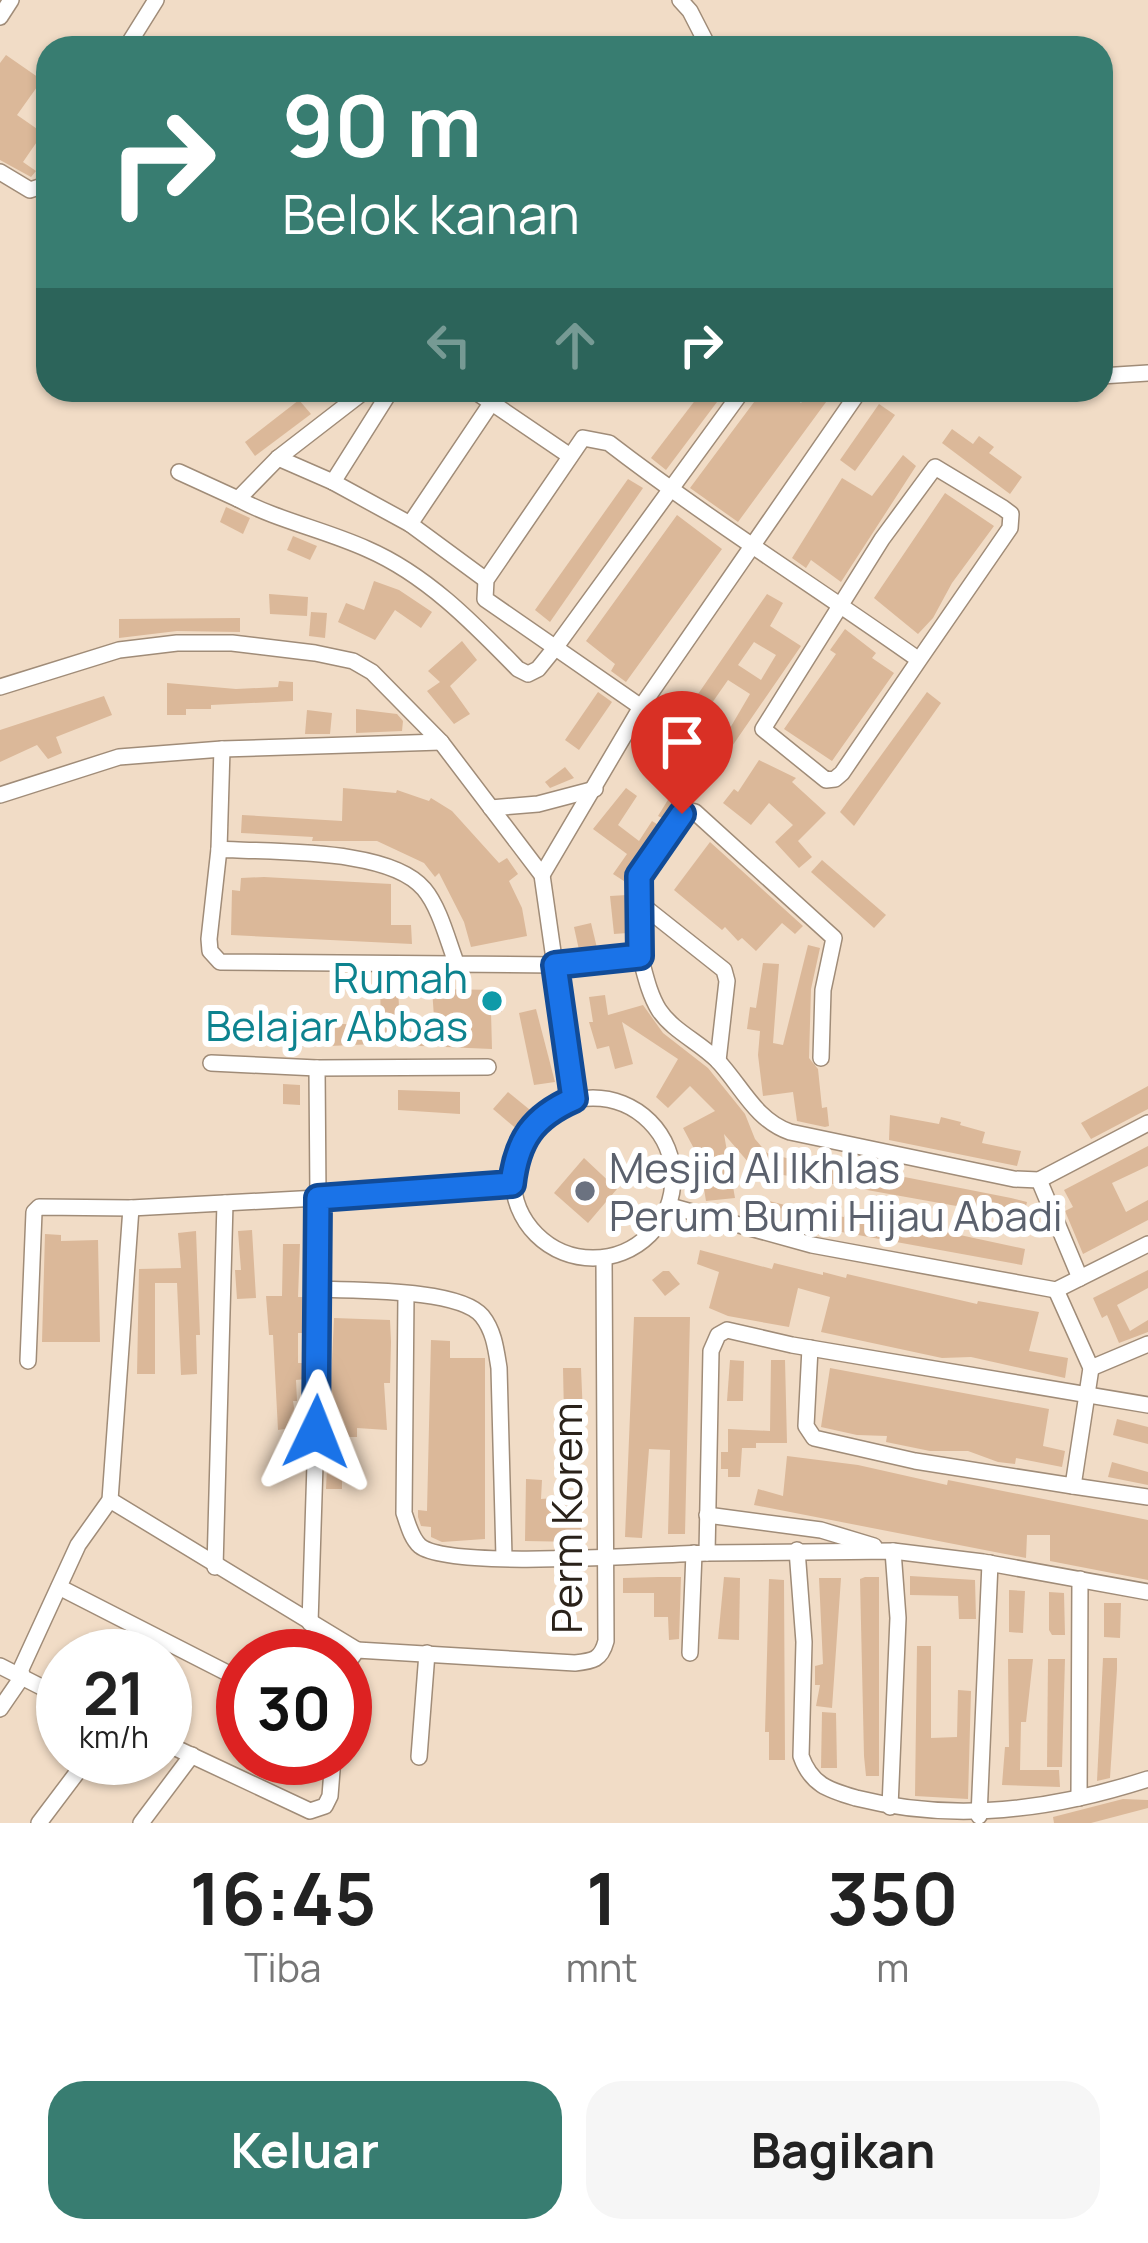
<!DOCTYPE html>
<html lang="id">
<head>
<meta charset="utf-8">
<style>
	body { margin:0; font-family:Manrope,sans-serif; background:#f6f6f6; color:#222; height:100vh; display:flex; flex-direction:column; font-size:45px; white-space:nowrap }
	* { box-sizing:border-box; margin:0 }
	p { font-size:39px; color:#767676 }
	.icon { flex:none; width:66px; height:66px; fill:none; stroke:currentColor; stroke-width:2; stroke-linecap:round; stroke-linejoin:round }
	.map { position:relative; height:1823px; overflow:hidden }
	.details { display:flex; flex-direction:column; background:#fff; flex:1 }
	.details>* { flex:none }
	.banner { position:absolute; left:36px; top:36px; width:1077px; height:366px; border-radius:36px; box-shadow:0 3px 9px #0004; background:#387d71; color:#fff; overflow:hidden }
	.speed { position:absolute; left:36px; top:1629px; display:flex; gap:24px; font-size:60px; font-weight:700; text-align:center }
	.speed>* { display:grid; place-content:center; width:156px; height:156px; border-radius:50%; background:#fff; box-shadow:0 3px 9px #0004; line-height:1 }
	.speed small { font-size:30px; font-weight:400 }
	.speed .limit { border:18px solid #d22; background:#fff; color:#111 }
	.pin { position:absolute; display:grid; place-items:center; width:102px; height:102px; color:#fff; margin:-123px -51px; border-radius:50% 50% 50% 0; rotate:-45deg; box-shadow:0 0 12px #0007 }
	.pin .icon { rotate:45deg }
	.me { position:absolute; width:132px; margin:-66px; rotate:2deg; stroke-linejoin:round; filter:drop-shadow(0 0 9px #0008) }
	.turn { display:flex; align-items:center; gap:42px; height:252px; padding:0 48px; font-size:54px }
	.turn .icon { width:156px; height:156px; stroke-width:2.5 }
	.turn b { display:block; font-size:84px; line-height:102px }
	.lanes { display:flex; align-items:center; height:114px; padding:0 48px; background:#0003; justify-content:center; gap:60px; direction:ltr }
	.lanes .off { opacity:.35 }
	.eta { display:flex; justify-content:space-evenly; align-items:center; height:204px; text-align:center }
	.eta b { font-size:72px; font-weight:700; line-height:84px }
	.primary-button { display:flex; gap:24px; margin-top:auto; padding:24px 48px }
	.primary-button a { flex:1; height:138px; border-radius:36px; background:#387d71; color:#fff; font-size:48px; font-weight:700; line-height:138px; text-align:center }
	.primary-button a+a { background:#f6f6f6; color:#222 }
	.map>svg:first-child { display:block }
</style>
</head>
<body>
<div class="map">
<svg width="1148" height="1823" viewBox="0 0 1148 1823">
	<rect width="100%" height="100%" fill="#f1dcc6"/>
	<g fill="#dbb899" fill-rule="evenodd">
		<polygon points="6,55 42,80 17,115 43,133 23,162 36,171 31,177 0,160 0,63"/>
		<polygon points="703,390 726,390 666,470 651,458"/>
		<polygon points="763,390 784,390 801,403 812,390 829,398 738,522 690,488"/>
		<polygon points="299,400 311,414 255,456 245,442"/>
		<polygon points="879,404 895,415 855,471 840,460"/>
		<polygon points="952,429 973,444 979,436 994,447 989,453 1022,477 1010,494 942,443"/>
		<polygon points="903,455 916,466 841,582 811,560 806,568 792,558 842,478 872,496"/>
		<polygon points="628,479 643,488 550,622 535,610"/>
		<polygon points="945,493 994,526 952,583 933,618 918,634 874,598"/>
		<polygon points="226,507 250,518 243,534 220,522"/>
		<polygon points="677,515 722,549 626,682 611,671 615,664 586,641"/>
		<polygon points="293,536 317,546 310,560 287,550"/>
		<polygon points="374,581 399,590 432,612 421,628 395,610 375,640 338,622 346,603 364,610"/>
		<polygon points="269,594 308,597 307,616 270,614"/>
		<path d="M767 594 783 603 770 626 801 646 724 758 716 752 750 694 728 680 666 769 694 788 664 819 658 816 674 790 645 771ZM754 642 776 655 761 680 738 665Z"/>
		<polygon points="311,612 327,613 325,638 309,636"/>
		<polygon points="240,618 240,632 177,631 119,638 119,619"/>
		<polygon points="845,629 876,653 872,658 894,673 832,761 784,729 836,654 830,650"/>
		<polygon points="462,641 477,660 450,686 470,714 454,724 427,691 440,682 428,671"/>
		<polygon points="279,681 293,682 293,701 211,705 211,709 186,709 186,715 167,715 167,683 236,689 278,687"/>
		<polygon points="598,692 612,702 579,750 565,740"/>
		<polygon points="927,692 941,703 854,826 840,812"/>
		<polygon points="104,696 112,715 56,737 62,753 48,759 37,745 0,762 0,730"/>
		<polygon points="356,709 397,714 403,721 402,731 356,733"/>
		<polygon points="307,710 332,713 330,734 305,734"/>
		<polygon points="759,760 796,778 792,782 826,813 798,841 812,857 799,868 775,842 793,825 769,803 751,825 723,803 734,789 738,792"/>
		<polygon points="565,767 574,778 550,788 545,782"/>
		<polygon points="343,788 396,793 397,790 429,801 431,798 452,811 499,863 507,858 518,874 509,881 522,908 527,936 471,947 464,922 439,873 435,877 424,863 377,841 312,841 313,837 241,833 242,815 342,821"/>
		<polygon points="626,788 637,796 618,825 639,841 652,821 660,826 629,869 627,883 613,874 627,854 593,829"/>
		<polygon points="710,842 803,926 795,934 782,923 756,951 742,938 738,941 725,927 722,930 674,890"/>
		<polygon points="822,860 886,915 874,928 811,872"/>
		<polygon points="264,877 391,884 391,925 411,925 412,944 231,935 232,890 240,891 241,878"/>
		<polygon points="627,895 628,933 614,934 610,896"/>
		<polygon points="591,923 597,948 579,950 574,927"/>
		<polygon points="808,945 820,948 811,989 809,1058 818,1069 822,1108 827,1107 829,1126 825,1127 797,1121 793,1092 763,1096 758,1055 760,1031 747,1029 750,1007 756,1008 763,963 779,964 773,1043 783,1045"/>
		<polygon points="380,985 398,985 400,1030 435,1031 432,989 500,990 502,1012 491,1012 492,1049 375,1044 307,1047 222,1042 223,1021 381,1025"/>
		<polygon points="605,995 608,1015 643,1005 663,1033 708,1068 745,1114 755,1139 767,1153 806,1163 874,1171 1011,1198 1027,1202 1023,1218 755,1170 724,1134 735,1198 706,1201 699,1158 683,1128 715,1111 690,1086 668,1108 656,1097 678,1059 622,1022 633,1064 615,1069 609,1046 597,1049 589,1022 593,1022 589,997"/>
		<polygon points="536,1009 555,1082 534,1085 519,1013"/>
		<polygon points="283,1084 300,1085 300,1105 283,1104"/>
		<polygon points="1148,1086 1148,1109 1091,1139 1081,1123"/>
		<polygon points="398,1090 460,1092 460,1114 398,1110"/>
		<polygon points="508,1092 535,1114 519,1131 493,1109"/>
		<polygon points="890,1115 939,1124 941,1117 961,1122 960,1125 985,1132 982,1143 1021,1151 1017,1166 889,1140"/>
		<polygon points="1148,1146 1148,1166 1112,1183 1126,1212 1148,1200 1148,1220 1083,1254 1065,1211 1073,1207 1064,1190"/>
		<polygon points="584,1158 617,1189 588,1223 554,1193"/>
		<polygon points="753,1197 813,1212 844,1217 845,1214 917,1229 918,1226 1025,1249 1022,1265 749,1215"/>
		<polygon points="252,1230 256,1298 237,1299 235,1270 241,1270 238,1231"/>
		<polygon points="196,1231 200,1335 196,1335 197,1374 181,1375 177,1283 155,1283 155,1374 137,1374 139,1269 181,1268 178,1233"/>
		<polygon points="45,1234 61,1235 61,1241 98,1240 100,1342 42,1342"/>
		<polygon points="283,1244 300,1244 298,1297 303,1297 307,1333 298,1333 298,1363 306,1363 306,1379 296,1380 297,1401 293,1401 297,1427 278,1430 273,1335 269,1335 266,1296 282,1296"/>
		<polygon points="700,1250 772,1269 774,1263 823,1275 823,1272 846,1278 847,1274 977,1304 978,1301 1039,1312 1029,1351 1068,1358 1065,1378 971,1357 942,1358 821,1332 830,1297 798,1288 789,1327 728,1316 709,1308 719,1272 697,1264"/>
		<polygon points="1148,1270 1148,1288 1117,1305 1130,1331 1148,1320 1148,1332 1119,1343 1107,1315 1102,1318 1093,1298"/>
		<polygon points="663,1271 669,1271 680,1284 665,1296 652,1280"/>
		<polygon points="634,1317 690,1317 685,1534 668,1534 670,1450 649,1449 642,1538 625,1537"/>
		<polygon points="334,1318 390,1320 391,1342 390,1383 384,1383 387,1430 357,1428 357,1437 348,1437 346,1461 342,1461 342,1489 326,1489"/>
		<polygon points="431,1340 450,1341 450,1358 485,1358 485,1539 442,1542 431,1537 431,1527 421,1526 418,1517 418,1510 427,1511"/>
		<polygon points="730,1360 744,1361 743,1401 727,1401"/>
		<polygon points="771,1360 785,1360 787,1443 756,1443 756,1448 742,1448 740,1477 728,1477 728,1469 721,1469 721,1452 728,1452 728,1429 770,1431"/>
		<polygon points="563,1368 581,1368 583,1416 564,1415"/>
		<polygon points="830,1368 1049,1409 1043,1446 1065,1451 1062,1467 1016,1458 1015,1464 998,1462 968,1451 930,1451 886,1442 887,1436 857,1435 821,1427"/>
		<polygon points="1117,1419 1148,1427 1148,1444 1113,1435"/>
		<polygon points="787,1456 858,1465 947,1485 948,1480 1148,1520 1148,1580 1050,1561 1050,1535 1027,1535 1026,1558 754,1505 758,1489 783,1496"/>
		<polygon points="1112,1462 1148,1472 1148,1485 1108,1477"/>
		<polygon points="526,1479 542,1480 541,1499 579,1496 582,1542 525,1541"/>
		<polygon points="910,1576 975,1580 976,1619 959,1619 958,1596 910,1595"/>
		<polygon points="658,1577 681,1577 679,1639 669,1640 668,1617 654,1617 654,1593 623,1593 623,1578"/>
		<polygon points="724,1577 740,1578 739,1640 718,1639"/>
		<polygon points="865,1577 879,1577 879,1776 866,1776 864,1756 860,1579"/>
		<polygon points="819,1578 841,1578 832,1708 816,1706 820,1685 815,1685 815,1666 823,1664"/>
		<polygon points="769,1579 784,1580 785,1760 769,1760 769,1732 765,1732"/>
		<polygon points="1009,1590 1025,1591 1023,1633 1009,1632"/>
		<polygon points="1049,1592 1064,1593 1065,1635 1052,1635 1049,1630"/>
		<polygon points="1104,1603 1121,1603 1120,1638 1104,1637"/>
		<polygon points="917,1646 931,1646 931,1738 957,1737 958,1690 971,1691 968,1799 915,1796"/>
		<polygon points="1103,1658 1117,1658 1117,1669 1110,1778 1097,1781"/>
		<polygon points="1008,1659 1033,1659 1026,1722 1021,1722 1020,1770 1059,1770 1060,1787 1002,1785 1005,1747 1009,1747"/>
		<polygon points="1048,1659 1065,1659 1062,1767 1047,1767"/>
		<polygon points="822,1712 836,1713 837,1768 821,1768"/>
		<polygon points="1123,1799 1148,1800 1148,1808 1091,1823 1054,1823 1053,1817"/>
	</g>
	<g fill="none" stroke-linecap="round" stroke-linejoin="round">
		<g stroke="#a08c78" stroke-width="18">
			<g id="minor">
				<polyline points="680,0 690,11 709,48"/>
				<polyline points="0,17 11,0"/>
				<polyline points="126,48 156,0"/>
				<polyline points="0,172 30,190 42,186 48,176"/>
				<polyline points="1101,376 1148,373"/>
				<path d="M366 390 278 458 238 499C277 520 325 530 367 549 427 575 474 624 518 669L528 674 538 669 555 648 743 390"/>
				<polyline points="473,390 570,456"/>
				<polyline points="278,458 333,482 391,390"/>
				<polyline points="179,472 238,499"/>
				<polyline points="333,482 410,524 486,580"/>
				<polyline points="410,524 492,402"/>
				<polyline points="0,687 119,650 177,643 232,643 315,653 353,661 372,672 441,742 542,875 574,1099"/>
				<path d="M641 707 485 599 486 580 583 438 609 443C709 520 816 587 919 660L842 773 835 779 826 780 763 729 882 539 935 467 1003 508 1011 514 1010 528 919 660"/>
				<polyline points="0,795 119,757 222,749 441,742"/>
				<polyline points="491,808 538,804 595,789"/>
				<polyline points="219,849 222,749"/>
				<polyline points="542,875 641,707 860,390"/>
				<polyline points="637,901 724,970 727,981 718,1061"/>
				<polyline points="640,956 639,876 683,814 687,810 695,812 834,938 823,990 821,1058"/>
				<path d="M457 965C448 942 440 908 424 889 389 847 271 853 219 849L209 939 210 951 220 962 555 965 640 956C645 974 649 994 659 1010 673 1031 699 1042 717 1060 741 1085 755 1120 790 1132L1014 1179 1039 1180 1148 1123"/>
				<polyline points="211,1063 317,1068"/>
				<polyline points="488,1067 317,1068 318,1198 512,1184"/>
				<circle cx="593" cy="1178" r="80"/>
				<polyline points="1039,1180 1080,1278"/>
				<polyline points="670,1206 812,1245 1056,1290 1148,1244"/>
				<path d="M317 1289C353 1291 459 1288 482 1316 494 1331 496 1349 499 1368L504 1557"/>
				<path d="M406 1294 404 1513C408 1524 411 1538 420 1546 450 1570 658 1554 707 1553L711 1351 718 1335 727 1330 792 1345 1148 1405"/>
				<polyline points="810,1348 806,1426 814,1438 915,1461 1073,1486 1091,1368 1056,1290"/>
				<polyline points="28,1361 34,1212 39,1207 131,1208 318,1198 319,1337 310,1623"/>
				<polyline points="1091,1368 1148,1344"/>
				<polyline points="1073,1486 1148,1497"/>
				<polyline points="110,1500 357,1650"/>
				<polyline points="707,1515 821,1530 874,1546"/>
				<path d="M797 1550 804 1642 801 1756C811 1785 829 1790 856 1798 955 1823 1052 1810 1148 1779"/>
				<polyline points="707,1553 893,1551 983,1562 1148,1592"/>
				<polyline points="215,1567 225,1203"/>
				<polyline points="59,1587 243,1681"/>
				<polyline points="690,1653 694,1553"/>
				<polyline points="0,1666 63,1698"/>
				<path d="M345 1667 357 1650 575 1663C593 1661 601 1660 606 1641L604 1258"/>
				<polyline points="0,1709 22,1677 21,1669 78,1545 110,1500 131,1208"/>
				<polyline points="165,1743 310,1811 325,1806 330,1796 333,1758"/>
				<polyline points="419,1757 427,1653"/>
				<polyline points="1079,1798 1080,1579"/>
				<polyline points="890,1807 898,1618 893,1551"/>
				<polyline points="979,1816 990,1563"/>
				<polyline points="39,1823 88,1758"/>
				<polyline points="141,1823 192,1755"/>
			</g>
		</g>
		<use href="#minor" stroke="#fff" stroke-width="15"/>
	</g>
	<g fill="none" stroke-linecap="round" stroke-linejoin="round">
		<g stroke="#114b97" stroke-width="30">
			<path id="route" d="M316 1432 318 1198 512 1184C517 1140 533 1117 574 1099L555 965 640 956 639 876 682 814"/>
		</g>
		<use href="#route" stroke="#1a73e8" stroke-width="21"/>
	</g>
	<circle fill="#0f9aa8" stroke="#fff" stroke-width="4.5" cx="492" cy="1001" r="12"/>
	<circle fill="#6b7280" stroke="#fff" stroke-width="4.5" cx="585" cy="1191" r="12"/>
	<g text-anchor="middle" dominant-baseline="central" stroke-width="12" stroke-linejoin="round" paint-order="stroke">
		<g font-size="42" fill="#0d838f" stroke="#fff" text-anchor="end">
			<text x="468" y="977">Rumah<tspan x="468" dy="48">Belajar Abbas</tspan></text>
		</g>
		<g font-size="42" fill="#5b616d" stroke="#fff" text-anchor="start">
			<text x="609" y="1167">Mesjid Al Ikhlas<tspan x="609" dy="48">Perum Bumi Hijau Abadi</tspan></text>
		</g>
		<g font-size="42" fill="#2a221a" stroke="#fff">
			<text transform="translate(566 1518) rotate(-90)">Perm Korem</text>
		</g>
	</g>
</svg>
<div class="speed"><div>21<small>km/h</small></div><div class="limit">30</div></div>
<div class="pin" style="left:682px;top:814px;background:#d93025"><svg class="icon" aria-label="arrive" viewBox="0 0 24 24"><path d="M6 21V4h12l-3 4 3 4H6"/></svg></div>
<svg class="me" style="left:316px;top:1432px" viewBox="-20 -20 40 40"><path d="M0-17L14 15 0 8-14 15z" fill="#1a73e8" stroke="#fff" stroke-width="4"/></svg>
<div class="banner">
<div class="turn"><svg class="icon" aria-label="right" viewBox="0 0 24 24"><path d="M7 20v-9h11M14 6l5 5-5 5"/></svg><div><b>90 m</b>Belok kanan</div></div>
<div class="lanes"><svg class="icon off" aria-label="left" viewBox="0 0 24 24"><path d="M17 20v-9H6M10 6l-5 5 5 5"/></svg><svg class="icon off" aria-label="ahead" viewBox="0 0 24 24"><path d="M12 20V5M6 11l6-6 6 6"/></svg><svg class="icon" aria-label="right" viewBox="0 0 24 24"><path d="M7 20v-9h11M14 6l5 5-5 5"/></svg></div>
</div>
</div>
<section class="details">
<div class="eta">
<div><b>16:45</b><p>Tiba</p></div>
<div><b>1</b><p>mnt</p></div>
<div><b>350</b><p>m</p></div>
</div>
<div class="primary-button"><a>Keluar</a><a>Bagikan</a></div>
</section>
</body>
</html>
